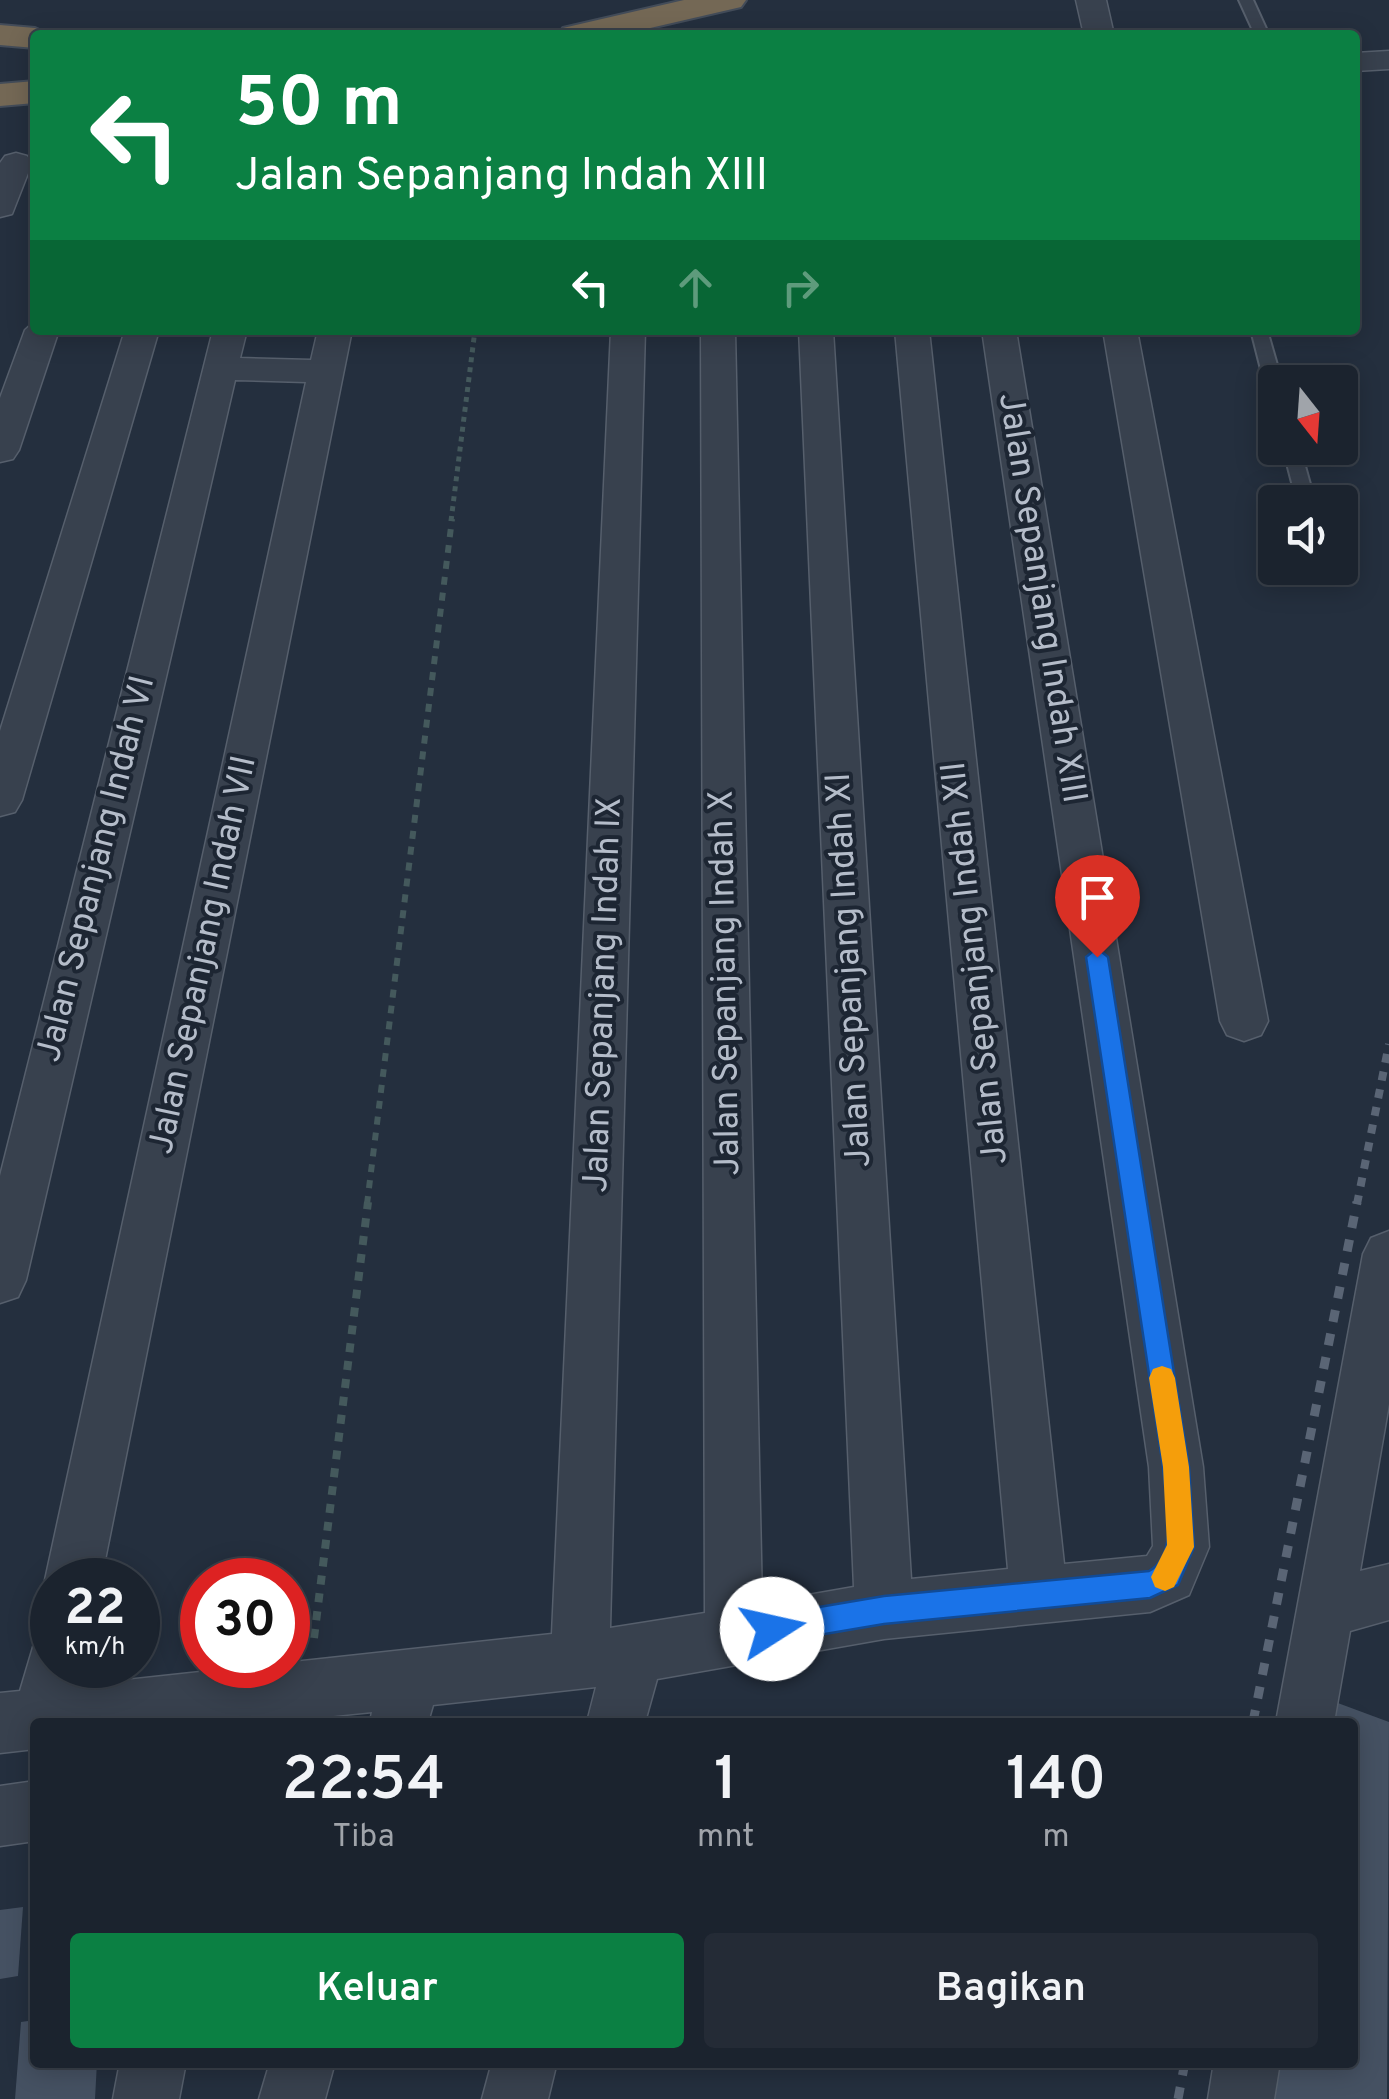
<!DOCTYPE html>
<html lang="id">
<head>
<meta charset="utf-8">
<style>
	body { margin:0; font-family:Overpass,sans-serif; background:#242b36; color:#f1f3f6; height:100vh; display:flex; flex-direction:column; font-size:38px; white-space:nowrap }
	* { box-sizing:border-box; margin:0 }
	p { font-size:32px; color:#a0a4aa }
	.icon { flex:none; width:55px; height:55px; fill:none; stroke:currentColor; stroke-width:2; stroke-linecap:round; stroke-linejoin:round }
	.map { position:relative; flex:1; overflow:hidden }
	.drawer { position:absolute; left:30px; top:1718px; width:1328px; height:350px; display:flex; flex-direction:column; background:#1b232e; border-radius:10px; box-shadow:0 5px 25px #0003,0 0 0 2px #39404a }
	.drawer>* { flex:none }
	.top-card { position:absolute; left:30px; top:30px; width:1330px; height:305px; border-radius:10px; box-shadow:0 5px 25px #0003,0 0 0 2px #39404a; background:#0b8043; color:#fff; overflow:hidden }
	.needle { width:65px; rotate:163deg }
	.fabs { position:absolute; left:1258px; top:365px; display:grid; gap:20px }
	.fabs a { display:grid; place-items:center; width:100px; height:100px; border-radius:10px; background:#1b232e; box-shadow:0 5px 25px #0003,0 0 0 2px #39404a; font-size:50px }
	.speed { position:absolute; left:30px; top:1558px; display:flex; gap:20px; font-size:50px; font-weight:700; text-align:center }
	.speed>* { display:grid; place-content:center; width:130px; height:130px; border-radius:50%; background:#1b232e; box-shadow:0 5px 25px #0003,0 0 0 2px #39404a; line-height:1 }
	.speed small { font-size:25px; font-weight:400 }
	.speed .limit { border:15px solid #d22; background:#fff; color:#111 }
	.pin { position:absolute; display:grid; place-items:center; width:85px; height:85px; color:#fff; margin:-102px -42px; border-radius:50% 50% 50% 0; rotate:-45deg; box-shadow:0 0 10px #0007 }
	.pin .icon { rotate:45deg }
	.me { position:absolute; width:110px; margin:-55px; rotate:80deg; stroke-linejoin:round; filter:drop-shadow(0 0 8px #0008) }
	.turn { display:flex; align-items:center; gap:35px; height:210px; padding:0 40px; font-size:45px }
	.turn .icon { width:130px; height:130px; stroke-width:2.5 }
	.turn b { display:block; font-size:70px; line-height:85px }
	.lanes { display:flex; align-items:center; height:95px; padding:0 40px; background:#0003; justify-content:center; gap:50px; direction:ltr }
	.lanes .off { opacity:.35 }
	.eta { display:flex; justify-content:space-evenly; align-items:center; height:170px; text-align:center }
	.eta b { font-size:60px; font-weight:600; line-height:70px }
	.primary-button { display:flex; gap:20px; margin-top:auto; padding:20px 40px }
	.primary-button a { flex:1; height:115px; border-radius:10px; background:#0b8043; color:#fff; font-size:40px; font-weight:600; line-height:115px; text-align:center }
	.primary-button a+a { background:#242b36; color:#f1f3f6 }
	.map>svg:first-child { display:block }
</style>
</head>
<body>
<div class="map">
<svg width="1389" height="2099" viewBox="0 0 1389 2099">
	<rect width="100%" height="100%" fill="#242f3e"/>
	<g fill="#455162">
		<polygon points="1327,1699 1389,1722 1387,2099 1252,2099 1258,2062 1352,2062 1352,1722 1323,1722"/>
		<polygon points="23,1907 18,1976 0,1979 0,1910"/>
		<polygon points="35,2020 35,2062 97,2062 95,2099 15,2099 21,2022"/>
	</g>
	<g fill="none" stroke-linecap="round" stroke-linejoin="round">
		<g stroke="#565f6c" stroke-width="4">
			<g id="service">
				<polygon points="1239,0 1253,0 1269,35 1255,35"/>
				<polygon points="1251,330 1267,330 1282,382 1275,382 1275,394 1266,389"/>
				<polygon points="1283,448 1300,448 1315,502 1297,502"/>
			</g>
		</g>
		<g stroke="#565f6c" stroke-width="3">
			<g id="minor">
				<polygon points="1076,0 1106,0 1114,35 1084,35"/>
				<polygon points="1389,51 1389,69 1355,71 1355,53"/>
				<polygon points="16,153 27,156 32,163 12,214 0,217 0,163 5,156"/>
				<polygon points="35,321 35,330 59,330 19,450 13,459 0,462 0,398 25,330"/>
				<polygon points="125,330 159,330 22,800 15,812 0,816 0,731"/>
				<polygon points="213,330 247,330 240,358 311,360 318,330 352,330 101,1580 52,1580 52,1599 45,1580 306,382 235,380 26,1280 18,1297 0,1303 0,1176"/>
				<polygon points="611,330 645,330 610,1628 705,1613 701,330 735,330 762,1603 854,1587 799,330 833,330 911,1579 1008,1569 895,330 929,330 1064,1564 1147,1556 1153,1546 1149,1467 982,330 1016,330 1203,1467 1209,1547 1189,1595 1150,1612 884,1639 657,1679 645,1722 587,1722 596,1687 433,1705 428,1722 370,1722 372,1712 275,1722 35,1722 35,1749 0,1753 0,1693 20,1691 34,1644 52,1637 52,1665 84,1665 80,1685 552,1634"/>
				<polygon points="1103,330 1137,330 1268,1021 1261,1035 1244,1041 1227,1035 1220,1021"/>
				<polygon points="1389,1231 1389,1404 1360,1571 1389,1564 1389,1620 1350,1631 1334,1722 1276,1722 1363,1254 1371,1238"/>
				<polygon points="35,1781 35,1841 0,1846 0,1786"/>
				<polygon points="120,2062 186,2062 179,2099 113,2099"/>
				<polygon points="270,2062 335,2062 325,2099 259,2099"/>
				<polygon points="492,2062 557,2062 548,2099 482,2099"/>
				<polygon points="1214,2062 1280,2062 1274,2099 1208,2099"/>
			</g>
		</g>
		<g stroke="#434c59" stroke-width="4">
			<g id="motorway">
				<polygon points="684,0 746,0 741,7 620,35 558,35 563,28"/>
				<polygon points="0,25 35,28 50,35 35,35 35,48 0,45"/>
				<polygon points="35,81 35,103 0,106 0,84"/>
			</g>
		</g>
		<polyline stroke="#44595c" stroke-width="5" stroke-dasharray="5 5" stroke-linecap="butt" points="451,521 475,330"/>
		<polyline stroke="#44595c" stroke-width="6" stroke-dasharray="8 8" stroke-linecap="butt" points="367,1204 452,519"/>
		<polyline stroke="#44595c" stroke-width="8" stroke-dasharray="9 9" stroke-linecap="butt" points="314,1638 368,1202"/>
		<use href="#service" fill="#38414e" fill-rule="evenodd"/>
		<use href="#minor" fill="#38414e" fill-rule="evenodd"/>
		<use href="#motorway" fill="#746855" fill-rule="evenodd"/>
		<polyline stroke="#5a6575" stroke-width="8" stroke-dasharray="9 9" stroke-linecap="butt" points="1357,1204 1389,1044"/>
		<g stroke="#5a6575" stroke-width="9" stroke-dasharray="12 12" stroke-linecap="butt">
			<polyline points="1253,1722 1357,1202"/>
			<polyline points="1178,2099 1185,2062"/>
		</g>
	</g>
	<path fill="#1a73e8" stroke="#114b97" stroke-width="2.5" d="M1097 948 1108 957 1189 1467 1194 1547 1178 1585 1150 1598 884 1624 772 1643 762 1639 758 1629 762 1619 772 1615 884 1596 1149 1571C1180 1555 1165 1497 1163 1467L1086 957Z"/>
	<polygon fill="#f59e0b" points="1162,1366 1171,1369 1175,1378 1189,1467 1194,1547 1174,1587 1165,1591 1155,1587 1151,1577 1167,1545 1163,1467 1149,1378 1153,1369"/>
	<g text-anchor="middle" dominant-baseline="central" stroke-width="8" stroke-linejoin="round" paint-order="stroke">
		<g font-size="35" fill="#b4bcc9" stroke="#1d2633">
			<text transform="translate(1041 598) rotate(81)">Jalan Sepanjang Indah XIII</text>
			<text transform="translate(97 869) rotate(-76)">Jalan Sepanjang Indah VI</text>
			<text transform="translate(204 955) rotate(-78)">Jalan Sepanjang Indah VII</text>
			<text transform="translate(976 963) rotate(-96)">Jalan Sepanjang Indah XII</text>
			<text transform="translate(850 970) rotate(-93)">Jalan Sepanjang Indah XI</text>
			<text transform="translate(726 983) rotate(-91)">Jalan Sepanjang Indah X</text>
			<text transform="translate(604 995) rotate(-88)">Jalan Sepanjang Indah IX</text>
		</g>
	</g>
</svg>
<div class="fabs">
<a><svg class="needle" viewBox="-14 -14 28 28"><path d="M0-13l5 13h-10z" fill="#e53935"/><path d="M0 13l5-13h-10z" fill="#a0a4aa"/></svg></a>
<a><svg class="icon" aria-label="sound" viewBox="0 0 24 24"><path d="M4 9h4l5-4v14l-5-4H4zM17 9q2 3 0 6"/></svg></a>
</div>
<div class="speed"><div>22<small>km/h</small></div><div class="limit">30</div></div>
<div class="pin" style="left:1097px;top:957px;background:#d93025"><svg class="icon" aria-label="arrive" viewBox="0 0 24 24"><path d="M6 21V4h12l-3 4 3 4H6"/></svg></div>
<svg class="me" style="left:772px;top:1629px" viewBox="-20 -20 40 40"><circle r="19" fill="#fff"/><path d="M0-13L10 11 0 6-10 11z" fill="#1a73e8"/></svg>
<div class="top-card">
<div class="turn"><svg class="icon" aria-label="left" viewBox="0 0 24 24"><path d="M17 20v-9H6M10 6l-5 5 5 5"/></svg><div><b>50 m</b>Jalan Sepanjang Indah XIII</div></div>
<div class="lanes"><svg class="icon" aria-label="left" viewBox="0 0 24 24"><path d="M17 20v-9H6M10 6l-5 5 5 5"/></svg><svg class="icon off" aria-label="ahead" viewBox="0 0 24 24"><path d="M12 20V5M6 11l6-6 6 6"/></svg><svg class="icon off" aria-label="right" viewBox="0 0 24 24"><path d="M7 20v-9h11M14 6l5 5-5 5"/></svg></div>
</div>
<section class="drawer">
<div class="eta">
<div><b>22:54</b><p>Tiba</p></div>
<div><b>1</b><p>mnt</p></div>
<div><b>140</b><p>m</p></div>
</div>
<div class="primary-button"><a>Keluar</a><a>Bagikan</a></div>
</section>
</div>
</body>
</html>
